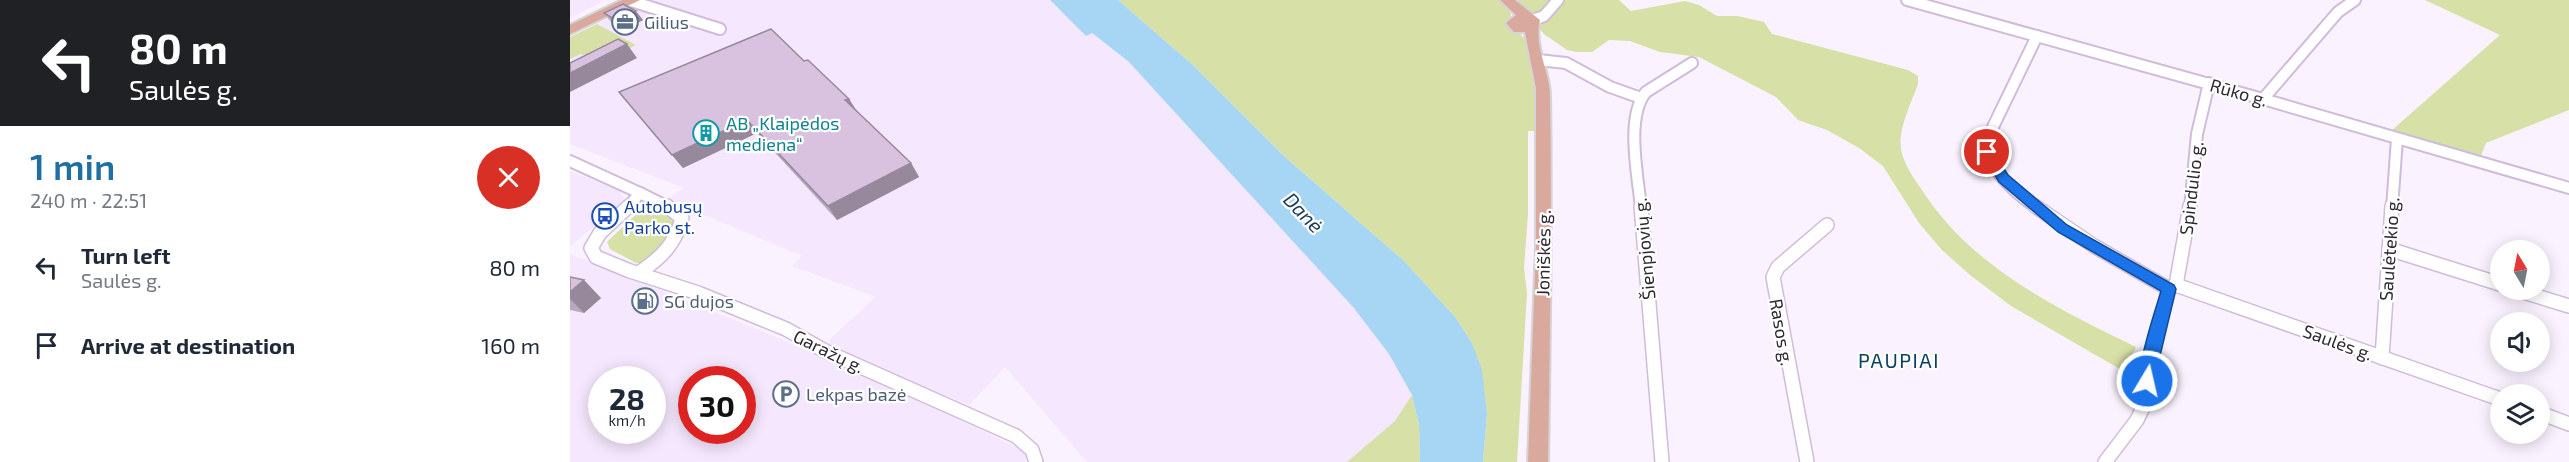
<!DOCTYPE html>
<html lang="en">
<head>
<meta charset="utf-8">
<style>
	body { margin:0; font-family:"Exo 2",sans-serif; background:#f6f6f7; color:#1f2937; height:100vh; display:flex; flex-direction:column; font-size:22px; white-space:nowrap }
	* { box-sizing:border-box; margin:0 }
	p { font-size:20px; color:#747a83 }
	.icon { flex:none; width:33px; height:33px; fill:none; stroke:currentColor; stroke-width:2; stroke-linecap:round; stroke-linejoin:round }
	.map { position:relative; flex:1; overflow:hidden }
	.side { display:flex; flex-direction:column; background:#fff; width:570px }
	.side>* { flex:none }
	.top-card { background:#202124; color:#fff; overflow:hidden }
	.needle { width:39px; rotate:350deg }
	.fabs { position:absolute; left:1920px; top:240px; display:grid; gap:12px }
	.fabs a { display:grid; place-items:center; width:60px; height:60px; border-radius:50%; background:#fff; box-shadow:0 3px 15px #0003; font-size:30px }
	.speed { position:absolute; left:18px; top:366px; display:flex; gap:12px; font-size:30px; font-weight:700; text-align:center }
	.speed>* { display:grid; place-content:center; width:78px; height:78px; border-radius:50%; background:#fff; box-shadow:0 3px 15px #0003; line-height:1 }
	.speed small { font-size:15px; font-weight:400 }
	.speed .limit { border:9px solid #d22; background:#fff; color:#111 }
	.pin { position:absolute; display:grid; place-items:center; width:51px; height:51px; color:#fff; margin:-26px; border:3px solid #fff; border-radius:50%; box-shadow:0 2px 6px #0007 }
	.me { position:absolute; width:66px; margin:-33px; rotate:9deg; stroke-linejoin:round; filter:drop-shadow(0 0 4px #0008) }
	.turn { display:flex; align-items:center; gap:21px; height:126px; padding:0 30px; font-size:27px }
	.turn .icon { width:78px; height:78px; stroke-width:2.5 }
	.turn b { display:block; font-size:42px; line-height:51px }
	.round { display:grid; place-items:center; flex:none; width:63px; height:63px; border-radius:32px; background:#f6f6f7 }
	.overview { display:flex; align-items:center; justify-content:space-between; height:102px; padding:0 30px }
	h1 { font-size:36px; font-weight:600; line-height:45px; color:#206fa1 }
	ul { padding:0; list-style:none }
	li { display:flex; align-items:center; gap:18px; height:78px; padding:0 30px }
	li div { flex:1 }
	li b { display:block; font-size:22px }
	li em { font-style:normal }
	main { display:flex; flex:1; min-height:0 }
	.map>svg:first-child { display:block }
</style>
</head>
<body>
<main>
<section class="side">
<div class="top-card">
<div class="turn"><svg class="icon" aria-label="left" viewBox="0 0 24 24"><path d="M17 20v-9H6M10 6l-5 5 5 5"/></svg><div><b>80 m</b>Saulės g.</div></div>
</div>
<div class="overview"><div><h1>1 min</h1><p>240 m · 22:51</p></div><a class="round" style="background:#d93025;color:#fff"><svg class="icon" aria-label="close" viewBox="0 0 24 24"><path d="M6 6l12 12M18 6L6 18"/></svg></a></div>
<ul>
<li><svg class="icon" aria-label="left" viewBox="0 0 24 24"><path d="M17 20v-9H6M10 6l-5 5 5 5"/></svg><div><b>Turn left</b><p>Saulės g.</p></div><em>80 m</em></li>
<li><svg class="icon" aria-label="arrive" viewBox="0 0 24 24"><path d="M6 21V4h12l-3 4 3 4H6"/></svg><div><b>Arrive at destination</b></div><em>160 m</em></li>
</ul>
</section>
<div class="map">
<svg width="1999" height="462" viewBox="0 0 1999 462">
	<rect width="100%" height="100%" fill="#faf2fe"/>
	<g fill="#f5e7fd" fill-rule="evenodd">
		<polygon points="0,0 32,0 32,2 0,18"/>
		<polygon points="77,0 480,0 487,8 559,62 653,163 783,307 819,354 842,395 825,421 777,462 517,462 435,367 399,405 258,348 260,339 306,297 222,266 232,256 125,211 118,213 96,200 114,188 0,144 0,59 11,54 66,45 27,24"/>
		<polygon points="0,171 50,191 54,199 54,202 0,246"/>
		<path d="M0 254 199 334 314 384 446 447 456 452V462H0ZM32 380H82V430H32ZM122 380H172V430H122Z"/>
	</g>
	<g fill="#d7e0a6">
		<path d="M548 0H931L940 11 944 30C970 41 968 106 968 131H958V214L954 268 957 293 947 462H913L917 414 902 343 886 318 834 261 714 156 624 66Z"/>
		<path d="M944 0H1049L1061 11 1115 1 1129 5 1147 16H1167L1194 22 1202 34 1338 70 1348 76V84C1341 104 1326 132 1332 154 1336 167 1344 179 1352 190 1400 266 1487 309 1566 347L1555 372 1441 306 1400 275 1372 250 1349 223 1313 166 1289 148 1257 130 1228 120 1206 97 1129 57 1090 52 1060 41 1039 40 1022 52H1007L997 50 974 34Z"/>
		<polygon points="1855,0 1999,0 1999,110 1916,143 1910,158 1821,131 1930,35"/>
		<polygon points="27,24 66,45 31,63 11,54 0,59 0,37"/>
		<polygon points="80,201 108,217 100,241 77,263 66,263 40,249 37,242"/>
		<polygon points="842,395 849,425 850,462 777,462 825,421"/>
	</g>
	<polygon fill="#a7d6f4" points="480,0 548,0 624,66 714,156 834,261 886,318 902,343 912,370 917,414 913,462 850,462 849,425 842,395 819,354 783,307 559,62 522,33 516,36"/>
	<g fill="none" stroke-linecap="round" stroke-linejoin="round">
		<g stroke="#d0bcda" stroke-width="14">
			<g id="minor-far1">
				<polyline points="58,0 150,29"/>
				<polyline points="1337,0 1693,99 1999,188"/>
				<polyline points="963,20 974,16 988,0"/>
				<polyline points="968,60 996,63 1040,87 1071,98"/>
				<polyline points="1693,99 1768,12 1785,0"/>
				<polyline points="0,161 70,193 57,208"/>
				<polyline points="70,193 100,208"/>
				<path d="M1071 208C1068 176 1055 117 1076 92L1122 63"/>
				<path d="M1467 208C1444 192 1408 162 1421 131L1467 36"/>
				<polyline points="1620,208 1627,134 1639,83"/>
				<polyline points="1822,208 1827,139"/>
			</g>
		</g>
		<g stroke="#d0bcda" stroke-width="16">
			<g id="minor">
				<polyline points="59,206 30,233 21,248 26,257 60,271 128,293 216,329 255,351 446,436 462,450 466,462"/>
				<polyline points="1071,206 1092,462"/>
				<polyline points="1465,206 1524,246 1599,289"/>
				<polyline points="1819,249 1930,284"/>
				<path d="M70 272C91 258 106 243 112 218L97 206"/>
				<polyline points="1606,285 1930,399"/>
				<polyline points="1600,288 1606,285 1620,206"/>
				<polyline points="1947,290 1999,306"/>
				<polyline points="1812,358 1822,206"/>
				<polyline points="1970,413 1999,424"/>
				<polyline points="1237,462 1203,277 1208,267 1257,225"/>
				<polyline points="1535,462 1567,420 1575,403 1580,358 1599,289"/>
			</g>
		</g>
		<g stroke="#d5d4d6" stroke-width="4">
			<g id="major">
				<polygon points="52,0 70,0 0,34 0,25"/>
				<path d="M930 0H945L970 20C963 45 980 71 980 96 982 218 980 340 978 462H958L966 246V88L955 32H944L936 23 946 15Z"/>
			</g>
		</g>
		<use href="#minor-far1" stroke="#fff" stroke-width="10"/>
		<use href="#minor" stroke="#fff" stroke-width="13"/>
		<use href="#major" fill="#daa99e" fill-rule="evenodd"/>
	</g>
	<g fill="#baa7c0">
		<polygon points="34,13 73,20 54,30 41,22"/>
		<polygon points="234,61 279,99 287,111 341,163 349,177 267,220 187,133 113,168 49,92"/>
		<polygon points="0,277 31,298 14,313 0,310"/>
	</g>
	<g fill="#97889c">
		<polygon points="66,11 73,20 54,30 47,21"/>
		<polygon points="57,44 67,58 0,92 0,73"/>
		<polygon points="279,99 287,112 275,100"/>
		<polygon points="177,120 187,133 113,168 102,155"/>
		<polygon points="341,163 349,177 267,220 258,206"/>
		<polygon points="14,280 31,298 14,313 0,299 0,292"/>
	</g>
	<g fill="#d8c2df" stroke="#97889c" stroke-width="1.5">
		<polygon points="53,4 66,11 47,21 34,13"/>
		<polygon points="201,29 234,61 238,60 279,99 275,100 341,163 258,206 177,120 102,155 49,92"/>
		<polygon points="48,39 57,44 0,73 0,63"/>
		<polygon points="0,277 14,280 0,292"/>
	</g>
	<path fill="#1a73e8" stroke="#114b97" stroke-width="1.5" d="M1417 148 1421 149 1438 175 1497 225 1604 285 1606 289 1583 385 1577 387 1572 385C1564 371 1586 309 1591 291L1488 232 1429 182 1411 152Z"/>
	<defs>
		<g id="office-ring" transform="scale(1.35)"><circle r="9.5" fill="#fff" stroke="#5c6f8a" stroke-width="1.5"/><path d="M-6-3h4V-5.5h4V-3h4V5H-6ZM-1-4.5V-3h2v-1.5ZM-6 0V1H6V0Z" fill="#5c6f8a"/></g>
		<g id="building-ring" transform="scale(1.35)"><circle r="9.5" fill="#fff" stroke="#0f9aa8" stroke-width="1.5"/><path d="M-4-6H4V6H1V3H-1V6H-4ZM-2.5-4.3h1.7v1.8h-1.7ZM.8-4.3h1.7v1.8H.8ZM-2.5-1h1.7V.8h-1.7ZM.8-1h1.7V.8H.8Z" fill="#0f9aa8"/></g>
		<g id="bus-ring" transform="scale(1.35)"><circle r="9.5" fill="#fff" stroke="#1a4fb4" stroke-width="1.5"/><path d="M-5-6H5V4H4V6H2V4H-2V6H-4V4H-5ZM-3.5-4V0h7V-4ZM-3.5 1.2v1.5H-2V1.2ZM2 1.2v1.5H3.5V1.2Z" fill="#1a4fb4"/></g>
		<g id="fuel-ring" transform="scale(1.35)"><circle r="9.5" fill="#fff" stroke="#5c6f8a" stroke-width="1.5"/><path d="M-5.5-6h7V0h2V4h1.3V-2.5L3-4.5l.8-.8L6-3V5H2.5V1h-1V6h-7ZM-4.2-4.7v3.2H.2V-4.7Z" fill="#5c6f8a"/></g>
		<g id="parking-ring" transform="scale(1.35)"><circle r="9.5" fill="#fff" stroke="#5c6f8a" stroke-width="1.5"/><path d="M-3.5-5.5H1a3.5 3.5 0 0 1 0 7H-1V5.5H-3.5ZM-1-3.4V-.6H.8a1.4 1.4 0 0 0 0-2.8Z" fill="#5c6f8a"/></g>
	</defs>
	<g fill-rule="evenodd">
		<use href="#office-ring" x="55" y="22"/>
		<use href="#building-ring" x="136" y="133"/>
		<use href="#bus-ring" x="35" y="216"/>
		<use href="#fuel-ring" x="75" y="301"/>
		<use href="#parking-ring" x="216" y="394"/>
	</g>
	<g text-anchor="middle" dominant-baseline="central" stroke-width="4.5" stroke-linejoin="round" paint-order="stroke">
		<g font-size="18" fill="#4e5e75" stroke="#fff" text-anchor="start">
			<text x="74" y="22">Gilius</text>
			<text x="94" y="301">SG dujos</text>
			<text x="236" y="394">Lekpas bazė</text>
		</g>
		<g font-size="18" fill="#2f2732" stroke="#fff">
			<text transform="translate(1669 92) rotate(16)">Rūko g.</text>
			<text transform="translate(1621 188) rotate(-83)">Spindulio g.</text>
			<text transform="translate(1074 249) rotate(-95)">Šienpjovių g.</text>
			<text transform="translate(1819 249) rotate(-86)">Saulėtekio g.</text>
			<text transform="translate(973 253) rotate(-89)">Joniškės g.</text>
			<text transform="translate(1212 332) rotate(80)">Rasos g.</text>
			<text transform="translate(1768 342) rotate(20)">Saulės g.</text>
			<text transform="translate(259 351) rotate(26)">Garažų g.</text>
		</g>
		<g font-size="18" fill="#0d838f" stroke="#fff" text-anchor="start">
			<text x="156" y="123">AB „Klaipėdos<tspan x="156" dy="21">mediena“</tspan></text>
		</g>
		<g font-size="18" fill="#164399" stroke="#fff" text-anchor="start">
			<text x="54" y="206">Autobusų<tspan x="54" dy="21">Parko st.</tspan></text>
		</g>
		<g font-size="20" font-style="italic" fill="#193d52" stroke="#fff">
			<text transform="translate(734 212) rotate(46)">Danė</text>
		</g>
		<g font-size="20" letter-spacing="1.5" fill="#0a4264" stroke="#fff">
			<text x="1329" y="360">PAUPIAI</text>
		</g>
	</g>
</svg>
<div class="fabs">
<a><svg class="needle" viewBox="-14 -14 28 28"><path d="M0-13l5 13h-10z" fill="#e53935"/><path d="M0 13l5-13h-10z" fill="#747a83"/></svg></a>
<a><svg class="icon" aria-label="sound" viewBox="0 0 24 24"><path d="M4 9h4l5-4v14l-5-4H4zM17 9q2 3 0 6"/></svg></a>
<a><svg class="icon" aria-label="layers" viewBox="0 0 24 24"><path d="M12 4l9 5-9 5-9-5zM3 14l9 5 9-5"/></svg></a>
</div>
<div class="speed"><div>28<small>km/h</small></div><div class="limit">30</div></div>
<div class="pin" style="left:1417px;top:152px;background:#d93025"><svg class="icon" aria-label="arrive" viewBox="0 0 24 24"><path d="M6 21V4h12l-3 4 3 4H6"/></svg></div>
<svg class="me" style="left:1577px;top:381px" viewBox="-20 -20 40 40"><circle r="17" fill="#1a73e8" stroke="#fff" stroke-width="3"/><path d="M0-11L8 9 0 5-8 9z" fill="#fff"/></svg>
</div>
</main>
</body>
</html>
